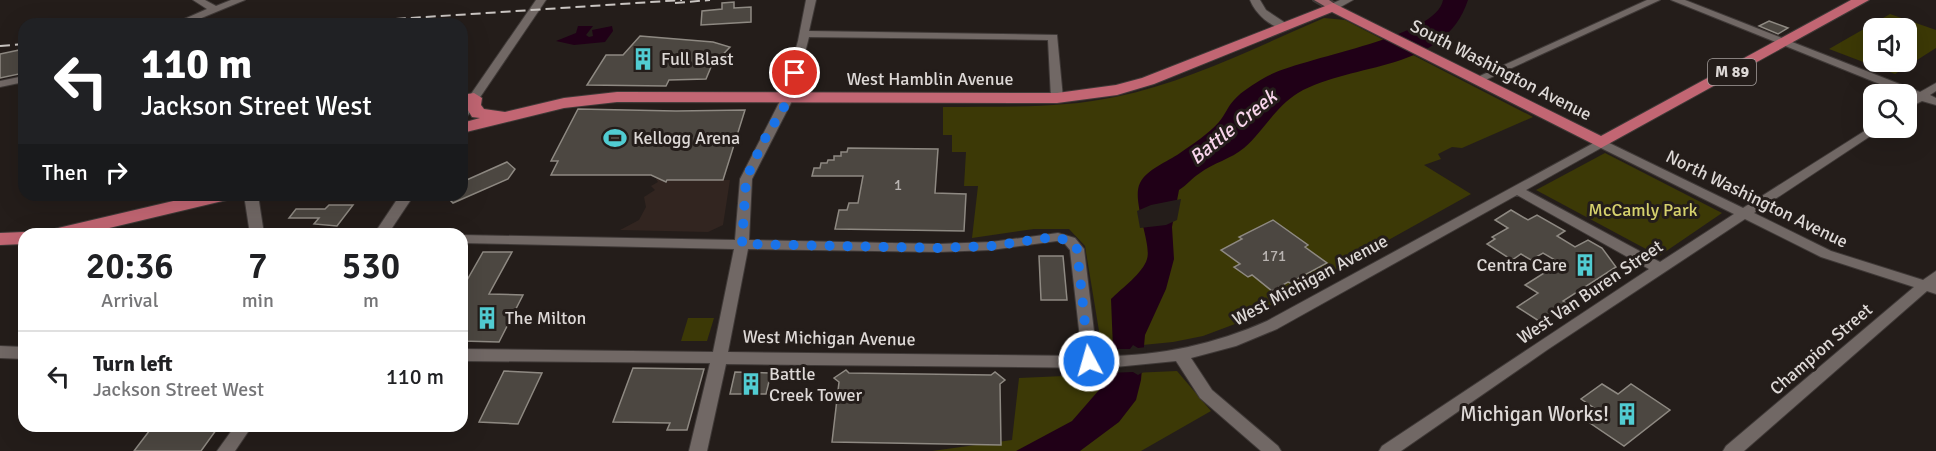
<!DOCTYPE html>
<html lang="en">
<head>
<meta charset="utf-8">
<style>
	body { margin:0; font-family:Signika,sans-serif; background:#f2f2f2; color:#202124; height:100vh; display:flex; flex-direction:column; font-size:22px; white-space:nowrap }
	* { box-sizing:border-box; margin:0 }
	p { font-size:20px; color:#757577 }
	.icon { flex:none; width:33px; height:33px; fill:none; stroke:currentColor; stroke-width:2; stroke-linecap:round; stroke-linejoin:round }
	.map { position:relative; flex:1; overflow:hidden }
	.details { position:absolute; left:18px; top:228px; width:450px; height:204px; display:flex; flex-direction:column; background:#fff; border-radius:18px; box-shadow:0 6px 24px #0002 }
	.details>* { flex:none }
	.banner { position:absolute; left:18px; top:18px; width:450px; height:183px; border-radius:18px; box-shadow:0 6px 24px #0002; background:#202124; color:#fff; overflow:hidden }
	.tools { position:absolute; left:1863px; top:18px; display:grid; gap:12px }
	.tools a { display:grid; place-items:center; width:54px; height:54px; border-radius:12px; background:#fff; box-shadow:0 6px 24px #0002; font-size:30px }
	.pin { position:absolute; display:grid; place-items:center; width:51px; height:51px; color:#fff; margin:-26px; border:3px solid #fff; border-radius:50%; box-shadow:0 2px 6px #0007 }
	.me { position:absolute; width:66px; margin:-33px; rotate:354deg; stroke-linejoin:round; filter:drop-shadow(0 0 4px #0008) }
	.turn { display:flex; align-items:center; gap:21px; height:126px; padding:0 24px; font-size:27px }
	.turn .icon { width:78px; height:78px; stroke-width:2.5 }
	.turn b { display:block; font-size:42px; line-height:51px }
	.then { display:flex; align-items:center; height:57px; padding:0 24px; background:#0003; gap:12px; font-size:22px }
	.eta { display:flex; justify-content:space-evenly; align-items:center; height:102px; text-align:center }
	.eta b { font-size:36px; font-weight:600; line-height:42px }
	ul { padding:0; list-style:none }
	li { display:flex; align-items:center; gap:18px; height:90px; padding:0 24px; border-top:2px solid #e0e0e0 }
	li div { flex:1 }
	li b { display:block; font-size:22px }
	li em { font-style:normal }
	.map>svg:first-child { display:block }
</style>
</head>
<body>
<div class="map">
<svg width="1936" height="451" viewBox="0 0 1936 451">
	<rect width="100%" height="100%" fill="#241d1a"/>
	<polygon fill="#322520" points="659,177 667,180 730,180 723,225 708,232 620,230 639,220 646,207 644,197 655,190 651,186 658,182 656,179"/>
	<g fill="#3c3906" fill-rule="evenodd">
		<path d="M1890 14 1936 30V48L1895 74 1829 49ZM1874 28H1906V62H1874Z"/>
		<path d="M1324 18 1345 20 1533 117 1462 148 1452 147 1438 154 1441 159 1424 165 1471 194 1243 321 1203 336 1173 342 1102 349 1085 246 1069 229H1034L972 238 978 186H964L966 152H952V135H943V107C1000 106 1059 109 1115 97 1188 82 1256 47 1324 18Z"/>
		<polygon points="1605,153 1722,213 1659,256 1536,190"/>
		<polygon points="688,318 714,318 707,341 681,341"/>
		<polygon points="1177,371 1211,411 1141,451 932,451 1012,440 1019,378"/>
	</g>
	<g fill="#200017">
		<path d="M1443 0H1468C1444 73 1354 61 1298 93 1275 107 1264 131 1244 148 1231 159 1213 163 1200 173 1192 178 1187 185 1179 190L1172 227 1174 259 1166 289 1145 335 1141 380 1136 400 1119 422 1080 451H1016L1072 421 1106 382 1113 349 1111 299C1122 288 1143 273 1147 259 1152 243 1131 200 1140 183 1147 169 1167 162 1180 153 1193 144 1208 134 1219 122 1225 115 1228 106 1234 100 1242 91 1254 84 1264 78 1298 57 1436 39 1443 0Z"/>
		<polygon points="578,26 593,26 586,35 589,37 593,36 592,30 612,26 613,31 605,42 574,45 556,41 576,33"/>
	</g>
	<g fill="#241d1a">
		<polygon points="1181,199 1177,220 1166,225 1140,228 1137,211 1151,205"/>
		<polygon points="1133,345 1138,348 1147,347 1145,371 1138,375 1133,372 1107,373 1110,349 1130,349"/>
	</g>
	<g fill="#4c4741" stroke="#8e8982" stroke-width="1.5">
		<polygon points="734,2 734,8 751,7 751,22 701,25 702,11 722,9 722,3"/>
		<polygon points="1769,21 1788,28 1778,34 1759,26"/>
		<polygon points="640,36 713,42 730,47 711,67 706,79 669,80 666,86 587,85 606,55 623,55"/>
		<polygon points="24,49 24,73 0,78 0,54"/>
		<polygon points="578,109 676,111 745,110 723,180 667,180 666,182 651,175 551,175 558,161 551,161"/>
		<polygon points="848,148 938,149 935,193 966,194 964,231 835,229 839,210 847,210 849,203 858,203 863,176 812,176 814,168 820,168 821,163 827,163 828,160 834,160 834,156 841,156 841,152 847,152"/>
		<polygon points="507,162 515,169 508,179 453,203 445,195 462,195 462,182"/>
		<polygon points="329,205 353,205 337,226 314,224 319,218 289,218 296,209 325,209"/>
		<polygon points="1511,210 1528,220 1537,215 1565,231 1557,236 1575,247 1588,240 1602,248 1616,267 1563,301 1566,303 1539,321 1517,307 1538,293 1525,285 1560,263 1543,253 1531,260 1521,254 1512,260 1487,244 1495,239 1492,237 1508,228 1495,220"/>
		<polygon points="1273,220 1308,245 1305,247 1327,263 1290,283 1288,282 1272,291 1252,275 1248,277 1234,267 1240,264 1221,250 1242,239 1239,237"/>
		<polygon points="483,252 512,252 489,294 523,295 499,342 462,341 462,289"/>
		<polygon points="1039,256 1063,256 1067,300 1041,300"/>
		<polygon points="633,368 704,369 687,430 667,430 670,423 613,422"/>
		<polygon points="846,370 849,373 991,375 995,372 1005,380 1000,384 1001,445 832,442 839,382 834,378"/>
		<polygon points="504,371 542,373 518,424 479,422"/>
		<polygon points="735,372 771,373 766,394 730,394"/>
		<polygon points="1602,384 1618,394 1631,384 1670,410 1624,446 1584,419 1597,410 1581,399"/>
		<polygon points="153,426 219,426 201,451 134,451"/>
	</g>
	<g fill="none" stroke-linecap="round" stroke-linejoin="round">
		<g stroke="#3f3937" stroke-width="2">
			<g id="minor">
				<polygon points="193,0 205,0 216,6 231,0 245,0 187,24 173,24 207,9"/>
				<polygon points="536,0 546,0 466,118 462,120 462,107"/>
				<path d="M806 0H816L809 31 1057 35 1063 98 1057 101 1051 98 1048 40 809 37 793 99 752 179 749 240 938 244 991 242 1058 233 1075 238 1084 249 1097 356C1156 357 1213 345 1267 321L1601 139 1743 208 1874 125V128H1880L1878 131 1754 213 1831 251 1923 280 1936 271V294L1927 291 1744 451H1723L1726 446 1914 287 1821 257 1745 219 1547 350 1401 451H1379L1382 446 1649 269 1517 195 1277 329 1236 346 1191 358 1212 390 1278 446 1281 451H1261L1200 398 1176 361 1105 368 726 364 707 451H689L710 363 462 361V349L713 352 734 249 462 243V235L735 240 740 179 781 99 798 41ZM1601 148 1734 214 1660 262 1526 190ZM1057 241 1065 244 1070 250 1082 356 728 352 748 249 938 252 991 250Z"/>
				<path d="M1250 0H1260L1266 10 1287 24V28C1272 30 1255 13 1250 0Z"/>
				<polygon points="1340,0 1353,0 1337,9 1329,9 1329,5"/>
				<polygon points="1647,0 1660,0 1481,82 1473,82 1471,80"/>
				<polygon points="1671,0 1685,0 1920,92 1936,83 1936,91 1930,95 1936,98 1936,105 1922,101 1906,109 1906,100 1912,97"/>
				<polygon points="24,76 24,82 0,87 0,81"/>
				<polygon points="244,195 258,195 264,234 250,234"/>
				<polygon points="400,195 414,195 388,234 374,234"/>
				<polygon points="0,346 24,347 24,359 0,358"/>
				<polygon points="235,426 252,426 235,451 217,451"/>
			</g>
		</g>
		<g stroke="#3f3937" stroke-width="4">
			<polygon id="major" points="1314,0 1329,0 1339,7 1333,11"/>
		</g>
		<g stroke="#3f3937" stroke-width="2">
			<g id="highway">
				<polygon points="1851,0 1869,0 1601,148 1332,12 1154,84 1117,95 1057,103 617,102 564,108 462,133 462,123 480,118 472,117 465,105 468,94 474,93 482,98 481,105 484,109 505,112 564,98 617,92 1057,93 1116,85 1142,78 1333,3 1601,136"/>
				<polygon points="199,195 233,195 231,199 84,234 48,234 51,230 58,228"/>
				<polygon points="24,232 31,234 24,234 24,244 0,245 0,233"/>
			</g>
		</g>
		<use href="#minor" fill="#716865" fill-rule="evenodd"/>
		<use href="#major" fill="#a2676d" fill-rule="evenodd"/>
		<use href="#highway" fill="#c26673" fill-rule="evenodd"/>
		<g stroke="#c9c4c1" stroke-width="2" stroke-dasharray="10 5" stroke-linecap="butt">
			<polyline points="675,3 710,0"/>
			<polyline points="281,24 329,20"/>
			<polyline points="321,24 682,0"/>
			<polyline points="0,46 24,44"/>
		</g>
	</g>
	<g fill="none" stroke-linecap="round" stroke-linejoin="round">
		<polyline stroke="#1a73e8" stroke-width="10" stroke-dasharray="0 18" points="795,73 784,107 763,142 746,179 742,244 938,248 991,246 1054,237 1070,241 1077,249 1089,361"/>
	</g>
	<defs>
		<g id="building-bare" transform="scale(1.8)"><path d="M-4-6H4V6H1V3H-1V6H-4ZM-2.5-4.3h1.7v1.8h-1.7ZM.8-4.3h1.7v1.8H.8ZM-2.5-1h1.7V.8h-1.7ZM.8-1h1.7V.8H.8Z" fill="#51ccd2" stroke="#241d1a" stroke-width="2.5" paint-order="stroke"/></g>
		<g id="stadium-bare" transform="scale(1.8)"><path d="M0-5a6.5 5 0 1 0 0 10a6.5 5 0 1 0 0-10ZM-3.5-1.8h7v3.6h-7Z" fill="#51ccd2" stroke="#241d1a" stroke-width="2.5" paint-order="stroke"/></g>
	</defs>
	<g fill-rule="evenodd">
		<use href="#building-bare" x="643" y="59"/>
		<use href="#stadium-bare" x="615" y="138"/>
		<use href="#building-bare" x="1585" y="265"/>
		<use href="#building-bare" x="487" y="318"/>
		<use href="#building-bare" x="751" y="384"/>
		<use href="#building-bare" x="1627" y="414"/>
	</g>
	<g text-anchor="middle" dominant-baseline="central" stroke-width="6" stroke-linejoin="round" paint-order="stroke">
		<g font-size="15" fill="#b9b4b1">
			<text x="898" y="185">1</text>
			<text x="1274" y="256">171</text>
		</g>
		<rect fill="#241d1a" stroke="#a6a09e" stroke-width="1.5" x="1708" y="59" width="48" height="26" rx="4.5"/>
		<g font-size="16" font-weight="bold" fill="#ddd8d6">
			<text x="1732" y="72">M 89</text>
		</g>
		<g font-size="18" fill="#ddd8d6" stroke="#241d1a" text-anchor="start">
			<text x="661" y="59">Full Blast</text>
			<text x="633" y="138">Kellogg Arena</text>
			<text x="1567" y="265" text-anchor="end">Centra Care</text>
			<text x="505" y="318">The Milton</text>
			<text x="769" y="374">Battle<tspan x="769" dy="21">Creek Tower</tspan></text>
		</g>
		<g font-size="18" fill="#ddd8d6" stroke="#241d1a">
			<text transform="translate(1501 70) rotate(27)">South Washington Avenue</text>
			<text x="930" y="79">West Hamblin Avenue</text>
			<text transform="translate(1757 199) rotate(26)">North Washington Avenue</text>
			<text transform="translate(1310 280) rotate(-28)">West Michigan Avenue</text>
			<text transform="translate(1590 292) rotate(-34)">West Van Buren Street</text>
			<text transform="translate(829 338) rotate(1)">West Michigan Avenue</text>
			<text transform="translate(1821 349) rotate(-41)">Champion Street</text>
		</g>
		<g font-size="18" fill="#d6d16d" stroke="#241d1a">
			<text x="1643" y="210">McCamly Park</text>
		</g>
		<g font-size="20" font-style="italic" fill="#f9d5eb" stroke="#241d1a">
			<text transform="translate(1233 127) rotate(-39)">Battle Creek</text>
		</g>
		<g font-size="21" fill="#ddd8d6" stroke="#241d1a" text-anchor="end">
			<text x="1609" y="414">Michigan Works!</text>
		</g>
	</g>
</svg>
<div class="tools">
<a><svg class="icon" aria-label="sound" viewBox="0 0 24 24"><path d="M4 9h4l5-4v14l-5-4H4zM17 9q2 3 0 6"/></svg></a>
<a><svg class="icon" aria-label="search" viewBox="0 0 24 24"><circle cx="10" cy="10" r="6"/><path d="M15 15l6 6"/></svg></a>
</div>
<div class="pin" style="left:795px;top:73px;background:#d93025"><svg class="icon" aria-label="arrive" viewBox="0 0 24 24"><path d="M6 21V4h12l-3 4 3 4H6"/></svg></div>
<svg class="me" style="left:1089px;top:361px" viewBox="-20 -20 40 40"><circle r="17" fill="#1a73e8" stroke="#fff" stroke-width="3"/><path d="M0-11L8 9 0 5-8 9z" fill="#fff"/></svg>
<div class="banner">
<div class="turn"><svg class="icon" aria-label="left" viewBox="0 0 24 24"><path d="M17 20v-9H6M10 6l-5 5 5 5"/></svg><div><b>110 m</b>Jackson Street West</div></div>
<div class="then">Then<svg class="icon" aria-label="right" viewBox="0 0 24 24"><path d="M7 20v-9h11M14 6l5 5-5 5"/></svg></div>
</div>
<section class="details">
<div class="eta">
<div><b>20:36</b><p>Arrival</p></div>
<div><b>7</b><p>min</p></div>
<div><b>530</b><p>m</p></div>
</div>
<ul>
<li><svg class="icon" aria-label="left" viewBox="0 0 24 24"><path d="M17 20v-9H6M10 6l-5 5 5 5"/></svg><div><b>Turn left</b><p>Jackson Street West</p></div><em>110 m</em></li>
</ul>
</section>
</div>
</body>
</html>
